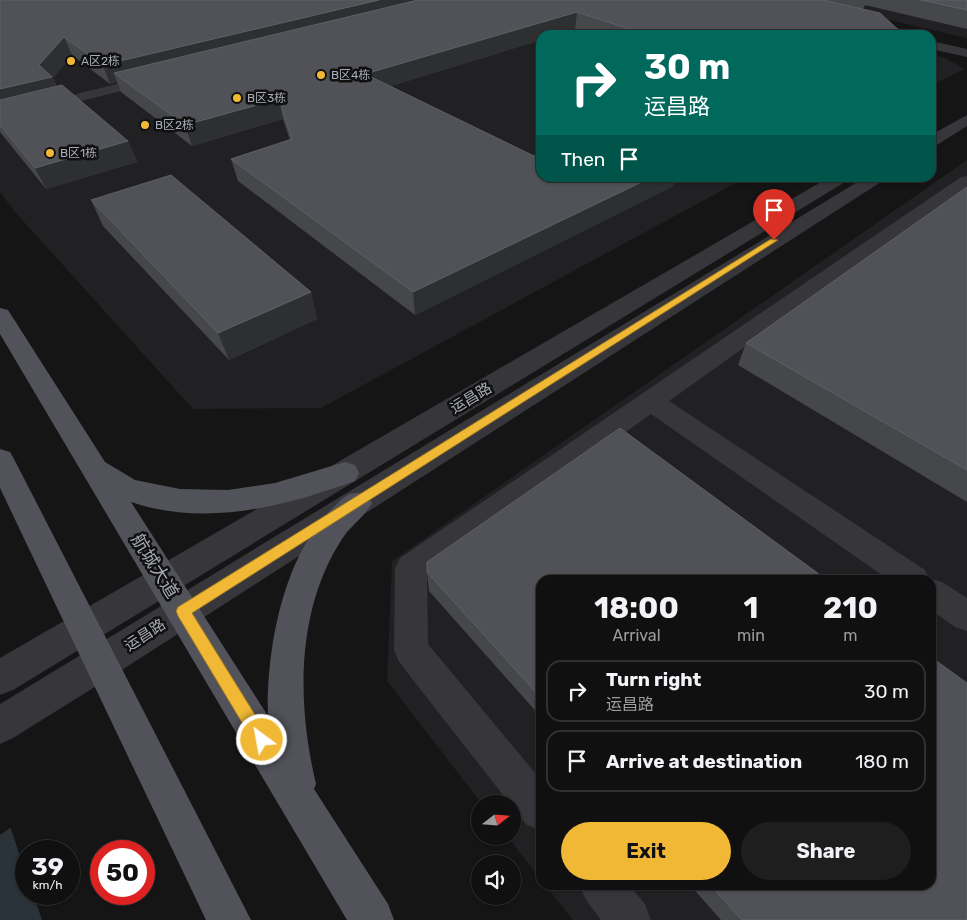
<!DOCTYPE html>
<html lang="en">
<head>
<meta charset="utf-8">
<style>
	body { margin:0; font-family:Rubik,"Noto Sans SC",sans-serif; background:#1e1e1e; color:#f1f3f6; height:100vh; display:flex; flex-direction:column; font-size:19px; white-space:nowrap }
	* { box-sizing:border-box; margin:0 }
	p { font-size:16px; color:#9c9d9f }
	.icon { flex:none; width:28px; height:28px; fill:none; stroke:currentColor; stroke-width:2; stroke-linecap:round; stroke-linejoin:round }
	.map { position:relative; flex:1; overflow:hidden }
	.panel { position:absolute; left:536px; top:575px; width:400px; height:315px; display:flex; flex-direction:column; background:#101010; border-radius:15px; box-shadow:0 1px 4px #0004,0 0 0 1px #303030 }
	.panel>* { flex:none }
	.hud { position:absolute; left:536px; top:30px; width:400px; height:152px; border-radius:15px; box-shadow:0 1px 4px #0004,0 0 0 1px #303030; background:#00695c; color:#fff; overflow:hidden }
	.needle { width:32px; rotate:73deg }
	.controls { position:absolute; left:471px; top:795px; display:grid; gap:10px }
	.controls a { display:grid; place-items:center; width:50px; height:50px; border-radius:50%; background:#101010; box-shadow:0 1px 4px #0004,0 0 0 1px #303030; font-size:25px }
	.speed { position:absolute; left:15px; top:840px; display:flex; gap:10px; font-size:25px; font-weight:700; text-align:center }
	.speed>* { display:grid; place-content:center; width:65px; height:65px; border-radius:50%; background:#101010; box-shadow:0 1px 4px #0004,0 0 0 1px #303030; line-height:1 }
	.speed small { font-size:12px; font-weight:400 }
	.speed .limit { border:8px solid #d22; background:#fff; color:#111 }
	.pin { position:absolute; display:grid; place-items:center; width:42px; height:42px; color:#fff; margin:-51px -21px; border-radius:50% 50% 50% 0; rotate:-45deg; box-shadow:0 0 5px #0007 }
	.pin .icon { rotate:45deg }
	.me { position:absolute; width:55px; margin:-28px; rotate:328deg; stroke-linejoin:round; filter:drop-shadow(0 0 4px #0008) }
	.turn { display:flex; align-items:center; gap:18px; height:105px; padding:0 25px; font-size:22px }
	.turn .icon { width:65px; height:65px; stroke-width:2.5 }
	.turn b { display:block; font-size:35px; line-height:42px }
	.then { display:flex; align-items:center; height:48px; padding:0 25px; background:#0003; gap:10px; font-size:19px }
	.eta { display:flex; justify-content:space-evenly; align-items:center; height:85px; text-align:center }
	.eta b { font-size:30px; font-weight:700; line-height:35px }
	.cta { display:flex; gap:10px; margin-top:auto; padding:10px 25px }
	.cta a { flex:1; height:58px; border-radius:30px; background:#f0b834; color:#111; font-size:20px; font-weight:700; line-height:58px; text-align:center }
	.cta a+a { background:#1e1e1e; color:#f1f3f6 }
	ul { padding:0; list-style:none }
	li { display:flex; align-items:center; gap:15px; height:62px; margin:0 10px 8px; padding:0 15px; border:2px solid #303030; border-radius:15px }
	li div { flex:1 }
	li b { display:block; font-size:19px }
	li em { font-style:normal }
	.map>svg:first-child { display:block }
</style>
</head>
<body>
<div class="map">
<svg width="967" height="920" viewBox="0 0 967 920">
	<rect width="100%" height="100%" fill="#151516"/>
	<g fill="#212123">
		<polygon points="0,0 727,0 861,35 541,35 541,178 745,178 321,408 193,409 15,212 0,192"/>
		<polygon points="803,0 967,0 967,38 837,8"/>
		<polygon points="931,54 943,57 965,69 931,85"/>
		<polygon points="967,160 967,920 573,920 545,885 931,885 931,580 541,580 541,880 507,836 512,836 512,804 482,804 387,681 392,561"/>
	</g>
	<polygon fill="#2b333a" points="0,796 26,874 26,894 33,894 42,920 0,920"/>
	<polygon fill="#151516" points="0,794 2,795 13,826 0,835"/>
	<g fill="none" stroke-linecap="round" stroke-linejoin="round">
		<g fill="#36363b" fill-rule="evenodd">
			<polygon points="864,20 918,33 920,35 899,35 860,25 858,23"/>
			<polygon points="931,41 967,49 967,57 931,49"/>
			<polygon points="157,74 164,78 162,81 0,121 0,113"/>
			<polygon points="967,115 967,126 937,145 931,147 931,135"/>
			<polygon points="967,176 967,189 669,401 925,570 929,578 942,582 967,598 967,631 955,627 931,610 931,580 889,580 651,414 427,574 428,644 541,780 541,831 527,825 512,807 512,804 510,804 399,662 394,650 395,568 400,558 961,177"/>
			<polygon points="828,178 848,178 845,182 13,690 0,695 0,658"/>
			<polygon points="864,178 884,178 881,182 114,675 13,738 0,744 0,704"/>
			<polygon points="579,885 629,885 645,904 651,920 601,920 586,900"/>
		</g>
		<g fill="#52535a" fill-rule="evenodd">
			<path d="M0 308 8 310 105 462 135 480 180 489 228 490 275 483 345 462 355 465 359 473 355 481C283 507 206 527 131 502L268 716C266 651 283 556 332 509 344 497 349 489 367 495L372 503C365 515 356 522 347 532 340 541 334 552 329 562 296 630 299 713 316 784L314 789 388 904 394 920H347L0 334Z"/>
			<polygon points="0,449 10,452 14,459 251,920 206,920 0,488"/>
		</g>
	</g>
	<g fill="#46474b">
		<polygon points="0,0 967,0 967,29 865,5 863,9 904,35 592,35 575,30 558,35 541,35 541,40 391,86 541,178 675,178 673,186 415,315 238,181 231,159 290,140 283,119 192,146 121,92 117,82 110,84 72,55 53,78 57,87 128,141 137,162 46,189 0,132"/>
		<polygon points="967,187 967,502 738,365 746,343"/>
		<polygon points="91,200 311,292 317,319 229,360 103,226"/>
		<polygon points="427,572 541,580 541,717 429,591"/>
		<polygon points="690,885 931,885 967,920 721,920"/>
	</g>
	<g fill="#2e2f31">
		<polygon points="379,0 414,0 415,8 114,73 117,82 110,84 103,65"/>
		<polygon points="577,12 575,30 558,35 541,35 541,40 368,93 365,74"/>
		<polygon points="64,37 72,55 53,78 61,96 0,111 0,89 39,65"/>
		<polygon points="279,99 283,119 192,146 185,125"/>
		<polygon points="128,141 137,162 46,189 35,168"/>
		<polygon points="650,178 675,178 673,186 415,315 413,292"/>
		<polygon points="311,292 317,319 229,360 218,333"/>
	</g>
	<g fill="#515257" stroke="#5e6066">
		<polygon points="0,0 379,0 103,65 64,37 39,65 52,77 0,89"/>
		<polygon points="418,0 823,0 880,13 904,35 648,35 577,12 365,74 534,156 541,153 541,178 650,178 413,292 231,159 292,139 279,99 185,125 114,73"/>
		<polygon points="921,0 967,0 967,10"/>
		<polygon points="62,85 128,141 35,168 0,125 0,100"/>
		<polygon points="171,175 311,292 218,333 91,200"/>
		<polygon points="967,187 967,470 746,343"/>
		<polygon points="620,428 827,580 541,580 541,698 427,572 427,562"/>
		<polygon points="931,657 967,683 967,920 742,920 710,885 931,885"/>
	</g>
	<polygon fill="#f0b834" stroke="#9c7822" points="771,239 778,240 192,613 267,734 269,740 267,746 262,748 256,746 178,616 176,611 178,607"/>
	<g fill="#f0b834" stroke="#101011" stroke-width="2">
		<circle cx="71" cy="61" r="5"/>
		<circle cx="321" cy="75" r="5"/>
		<circle cx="237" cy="98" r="5"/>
		<circle cx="145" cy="125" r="5"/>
		<circle cx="50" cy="153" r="5"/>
	</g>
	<g text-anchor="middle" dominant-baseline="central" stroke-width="5" stroke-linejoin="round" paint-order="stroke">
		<g font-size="12" fill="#a7abb6" stroke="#101011" text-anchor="start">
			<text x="81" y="61">A区2栋</text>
			<text x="331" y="75">B区4栋</text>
			<text x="247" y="98">B区3栋</text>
			<text x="155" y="125">B区2栋</text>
			<text x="60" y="153">B区1栋</text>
		</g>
		<g font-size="15" fill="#a7abb6" stroke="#101011">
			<text transform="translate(471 398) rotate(-31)">运昌路</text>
			<text transform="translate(145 635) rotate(-33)">运昌路</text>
		</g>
		<g font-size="18" fill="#a7abb6" stroke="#101011">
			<text transform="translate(155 566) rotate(58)">航城大道</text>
		</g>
	</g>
</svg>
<div class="controls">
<a><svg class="needle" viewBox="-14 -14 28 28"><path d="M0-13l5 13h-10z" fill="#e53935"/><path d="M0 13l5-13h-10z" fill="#9c9d9f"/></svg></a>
<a><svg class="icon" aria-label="sound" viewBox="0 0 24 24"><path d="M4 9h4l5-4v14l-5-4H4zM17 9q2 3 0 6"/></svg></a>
</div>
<div class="speed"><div>39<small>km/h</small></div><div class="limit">50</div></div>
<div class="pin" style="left:774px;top:240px;background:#d93025"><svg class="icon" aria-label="arrive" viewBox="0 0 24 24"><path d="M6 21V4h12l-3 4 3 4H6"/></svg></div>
<svg class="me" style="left:262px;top:740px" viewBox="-20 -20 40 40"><circle r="17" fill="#f0b834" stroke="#fff" stroke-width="3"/><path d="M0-11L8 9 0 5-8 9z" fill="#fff"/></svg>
<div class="hud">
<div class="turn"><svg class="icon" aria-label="right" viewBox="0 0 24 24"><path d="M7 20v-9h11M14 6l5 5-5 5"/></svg><div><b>30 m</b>运昌路</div></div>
<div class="then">Then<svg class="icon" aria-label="arrive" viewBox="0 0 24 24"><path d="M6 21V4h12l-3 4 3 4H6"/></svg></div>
</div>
<section class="panel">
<div class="eta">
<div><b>18:00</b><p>Arrival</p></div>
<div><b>1</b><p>min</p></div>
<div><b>210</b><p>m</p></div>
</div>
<ul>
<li><svg class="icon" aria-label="right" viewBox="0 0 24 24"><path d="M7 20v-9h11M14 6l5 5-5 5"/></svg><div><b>Turn right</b><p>运昌路</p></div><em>30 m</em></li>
<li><svg class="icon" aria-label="arrive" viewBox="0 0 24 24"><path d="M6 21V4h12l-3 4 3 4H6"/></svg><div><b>Arrive at destination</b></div><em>180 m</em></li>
</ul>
<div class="cta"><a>Exit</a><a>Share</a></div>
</section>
</div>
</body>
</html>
